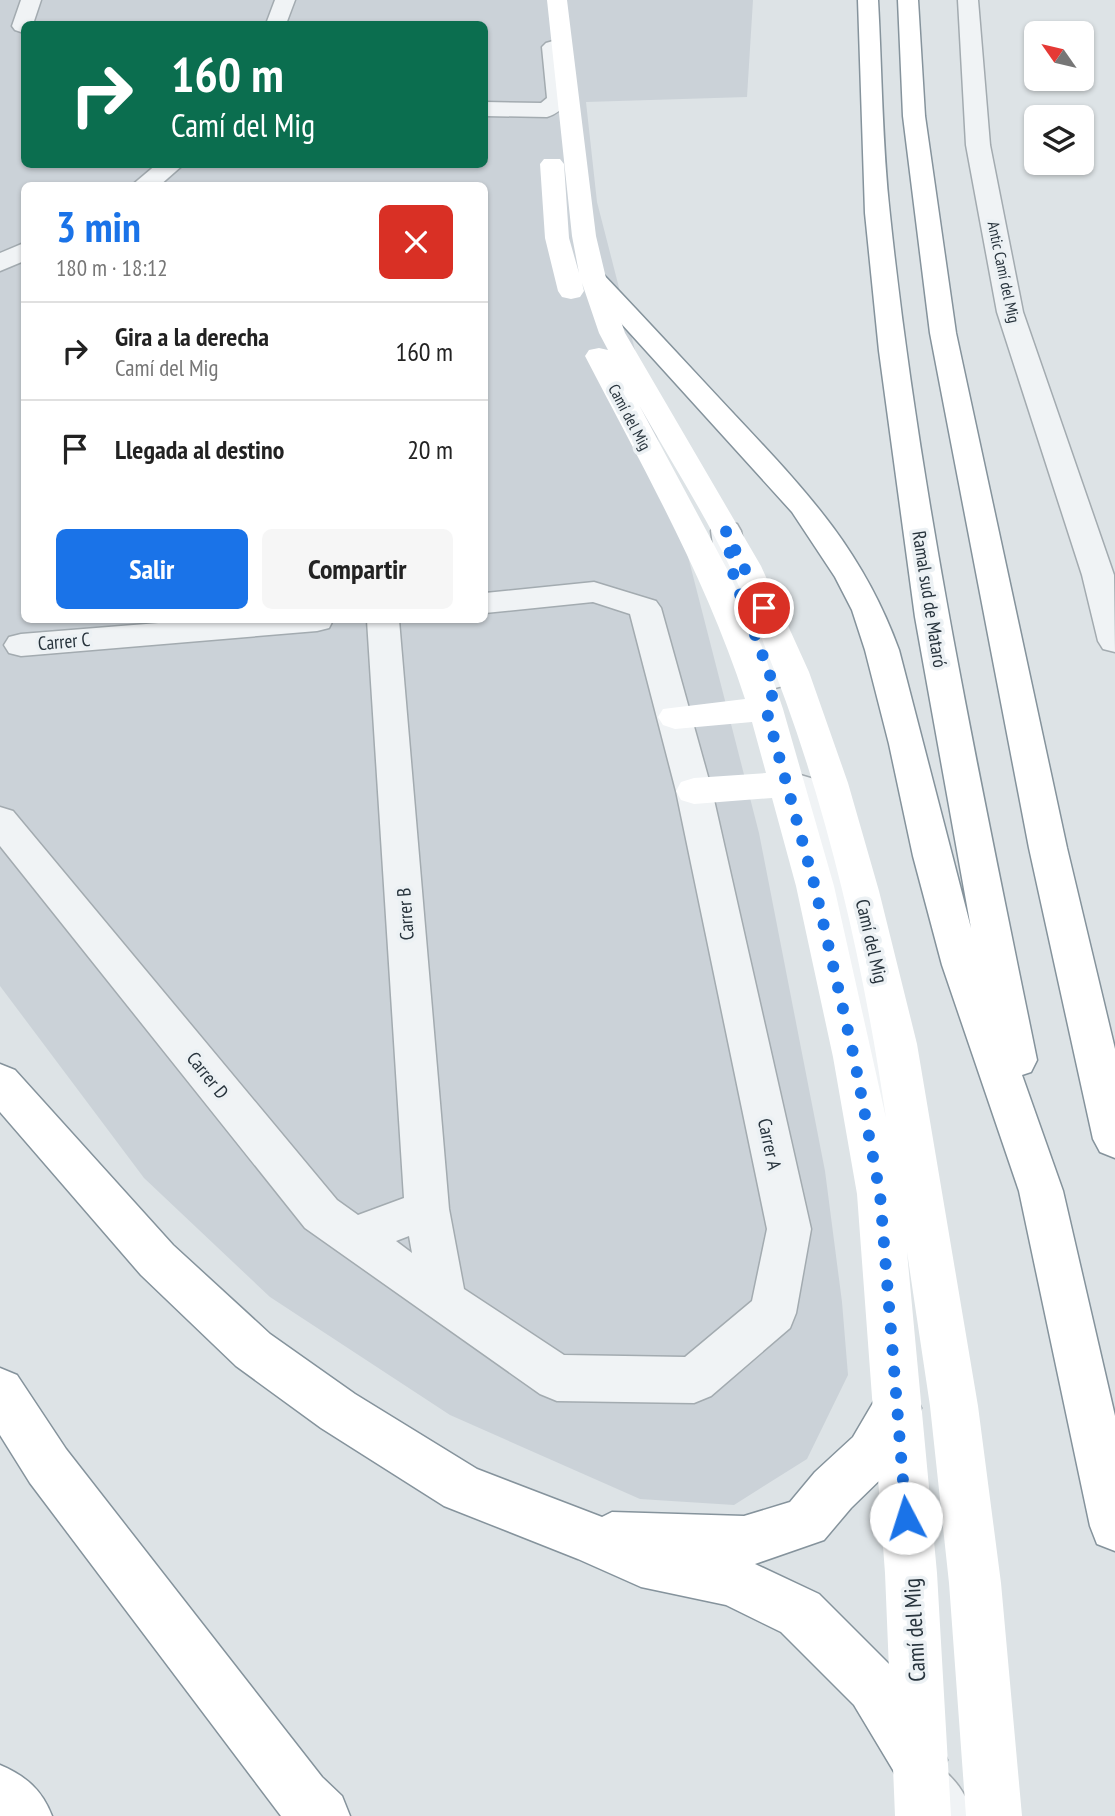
<!DOCTYPE html>
<html lang="es">
<head>
<meta charset="utf-8">
<style>
	body { margin:0; font-family:"PT Sans Narrow",sans-serif; background:#f6f6f6; color:#222; height:100vh; display:flex; flex-direction:column; font-size:26px; white-space:nowrap }
	* { box-sizing:border-box; margin:0 }
	p { font-size:23px; color:#767676 }
	.icon { flex:none; width:38px; height:38px; fill:none; stroke:currentColor; stroke-width:2; stroke-linecap:round; stroke-linejoin:round }
	.map { position:relative; flex:1; overflow:hidden }
	.details { position:absolute; left:21px; top:182px; width:467px; height:441px; display:flex; flex-direction:column; background:#fff; border-radius:10px; box-shadow:0 2px 5px #0004 }
	.details>* { flex:none }
	.hud { position:absolute; left:21px; top:21px; width:467px; height:147px; border-radius:10px; box-shadow:0 2px 5px #0004; background:#0b6e4f; color:#fff; overflow:hidden }
	.needle { width:46px; rotate:304deg }
	.fabs { position:absolute; left:1024px; top:21px; display:grid; gap:14px }
	.fabs a { display:grid; place-items:center; width:70px; height:70px; border-radius:10px; background:#fff; box-shadow:0 2px 5px #0004; font-size:35px }
	.pin { position:absolute; display:grid; place-items:center; width:60px; height:60px; color:#fff; margin:-30px; border:4px solid #fff; border-radius:50%; box-shadow:0 2px 7px #0007 }
	.me { position:absolute; width:77px; margin:-38px; rotate:355deg; stroke-linejoin:round; filter:drop-shadow(0 0 5px #0008) }
	.turn { display:flex; align-items:center; gap:24px; height:147px; padding:0 35px; font-size:32px }
	.turn .icon { width:91px; height:91px; stroke-width:2.5 }
	.turn b { display:block; font-size:49px; line-height:60px }
	.round { display:grid; place-items:center; flex:none; width:74px; height:74px; border-radius:10px; background:#f6f6f6 }
	.head { display:flex; align-items:center; justify-content:space-between; height:119px; padding:0 35px }
	h1 { font-size:42px; font-weight:700; line-height:52px; color:#1a73e8 }
	.button { display:flex; gap:14px; margin-top:auto; padding:14px 35px }
	.button a { flex:1; height:80px; border-radius:10px; background:#1a73e8; color:#fff; font-size:28px; font-weight:700; line-height:80px; text-align:center }
	.button a+a { background:#f6f6f6; color:#222 }
	ul { padding:0; list-style:none }
	li { display:flex; align-items:center; gap:21px; height:98px; padding:0 35px; border-top:2px solid #e0e0e0 }
	li div { flex:1 }
	li b { display:block; font-size:26px }
	li em { font-style:normal }
	.map>svg:first-child { display:block }
</style>
</head>
<body>
<div class="map">
<svg width="1115" height="1816" viewBox="0 0 1115 1816">
	<rect width="100%" height="100%" fill="#dde3e6"/>
	<path fill="#cbd2d8" fill-rule="evenodd" d="M0 0H753L747 97 586 102 597 202 759 833 825 1171 842 1302 848 1375 807 1459 734 1505 640 1499 450 1415 270 1297 144 1178 0 986ZM24 24H485V164H24ZM24 186H485V620H24Z"/>
	<g fill="none" stroke-linecap="round" stroke-linejoin="round">
		<g stroke="#a3abb0" stroke-width="3">
			<path id="lane" d="M934 1765C951 1772 970 1797 971 1816H939L919 1780 923 1769Z"/>
		</g>
		<g stroke="#a3abb0" stroke-width="3">
			<g id="street">
				<polygon points="21,0 41,0 33,24 24,24 24,33 15,30 12,26"/>
				<polygon points="275,0 295,0 286,24 266,24"/>
				<polygon points="958,0 978,0 990,145 1023,312 1114,575 1115,652 1103,649 1098,641 1082,575 997,312 966,145"/>
				<path d="M553 41 560 43 564 47 569 100C563 108 557 114 547 117L485 116V102L541 103 547 98 542 47 546 43Z"/>
				<polygon points="157,164 184,164 159,186 131,186"/>
				<polygon points="24,243 24,261 0,271 0,253"/>
				<polygon points="726,522 737,524 741,531 750,578 788,678 783,686 771,689 759,686 754,678 718,578 711,531 715,524"/>
				<path d="M594 582 656 601 661 608 712 791 811 1229 796 1313 790 1328 711 1396 694 1403 557 1401 540 1394 305 1228 0 846V807L13 811 337 1200 358 1215 404 1198 367 620H399L449 1209 464 1289 564 1355 685 1357 752 1301 767 1229 676 791 630 614 593 602 485 613V593ZM409 1236 412 1253 396 1241Z"/>
				<polygon points="196,620 333,620 329,628 317,631 21,656 9,653 4,645 9,637 21,634"/>
				<polygon points="787,771 824,782 829,791 848,855 898,1066 921,1108 915,1121 900,1126 885,1121 857,1068 810,855 795,799 774,793 769,784 774,775"/>
			</g>
		</g>
		<g stroke="#85939c" stroke-width="3">
			<g id="highway">
				<path d="M858 0H878C882 72 882 144 890 215 920 500 980 780 1037 1060L1031 1072 1022 1075 1063 1191 1115 1416V1551L1097 1544 1090 1526 1019 1191 942 965 913 856 889 744 865 650 852 610 835 577 792 512 580 278 584 273 593 270 602 273C646 319 689 366 733 413 805 490 862 548 899 650L971 928 915 617 879 351 865 213Z"/>
				<polygon points="898,0 918,0 925,116 956,333 1067,848 1115,1049 1115,1158 1100,1152 1093,1139 1029,848 930,333 903,116"/>
				<polygon points="0,1064 15,1070 173,1245 270,1334 355,1394 477,1469 602,1517 612,1512 744,1516 790,1502 815,1472 853,1437 880,1391 897,1384 914,1391 921,1408 889,1471 851,1508 824,1540 755,1564 819,1594 892,1667 939,1740 947,1760 939,1780 919,1788 899,1780 854,1705 781,1632 726,1605 641,1587 578,1559 444,1506 321,1428 236,1366 141,1275 0,1112"/>
				<polygon points="0,1368 17,1375 66,1449 322,1777 342,1796 350,1816 281,1816 30,1483 0,1435"/>
				<path d="M0 1765C26 1776 42 1790 52 1816H0Z"/>
			</g>
		</g>
		<use href="#lane" fill="#f0f3f5" fill-rule="evenodd"/>
		<use href="#street" fill="#f0f3f5" fill-rule="evenodd"/>
		<path fill="#fff" fill-rule="evenodd" d="M547 0H567L596 236 606 278 625 333 761 566 809 672 848 783 879 891 917 1044 978 1406 1001 1583 1022 1816H966L949 1583 930 1406 907 1252 937 1573 951 1816H895L885 1573 857 1194 833 1057 796 886 772 798 694 804 681 800 676 791 681 782 694 778 766 773 752 722 675 729 663 725 658 717 663 709 745 699C706 578 643 468 585 356L589 350 599 348 608 350 599 333 582 283 584 291 580 297 571 299 562 297 558 291 545 238 540 164 544 159H560L564 164 569 238 579 273 572 236ZM639 405C669 458 703 511 730 567 811 736 859 932 886 1118L834 886 783 709 762 647 728 571Z"/>
		<use href="#highway" fill="#fff" fill-rule="evenodd"/>
	</g>
	<g fill="none" stroke-linecap="round" stroke-linejoin="round">
		<polyline stroke="#1a73e8" stroke-width="12" stroke-dasharray="0 21.6" points="764,608 726,531 734,578 775,689 766,709 815,887 854,1057 880,1194 906,1518"/>
	</g>
	<g text-anchor="middle" dominant-baseline="central" stroke-width="7" stroke-linejoin="round" paint-order="stroke">
		<g font-size="16" fill="#27333c" stroke="#ecf1f4">
			<text transform="translate(1004 272) rotate(78)">Antic Camí del Mig</text>
			<text transform="translate(630 417) rotate(62)">Camí del Mig</text>
		</g>
		<g font-size="19" fill="#27333c" stroke="#ecf1f4">
			<text transform="translate(930 599) rotate(81)">Ramal sud de Mataró</text>
			<text transform="translate(64 641) rotate(-5)">Carrer C</text>
			<text transform="translate(405 914) rotate(-94)">Carrer B</text>
			<text transform="translate(872 941) rotate(77)">Camí del Mig</text>
			<text transform="translate(208 1075) rotate(51)">Carrer D</text>
			<text transform="translate(770 1144) rotate(78)">Carrer A</text>
		</g>
		<g font-size="23" fill="#27333c" stroke="#ecf1f4">
			<text transform="translate(914 1630) rotate(-93)">Camí del Mig</text>
		</g>
	</g>
</svg>
<div class="fabs">
<a><svg class="needle" viewBox="-14 -14 28 28"><path d="M0-13l5 13h-10z" fill="#e53935"/><path d="M0 13l5-13h-10z" fill="#767676"/></svg></a>
<a><svg class="icon" aria-label="layers" viewBox="0 0 24 24"><path d="M12 4l9 5-9 5-9-5zM3 14l9 5 9-5"/></svg></a>
</div>
<div class="pin" style="left:764px;top:608px;background:#d93025"><svg class="icon" aria-label="arrive" viewBox="0 0 24 24"><path d="M6 21V4h12l-3 4 3 4H6"/></svg></div>
<svg class="me" style="left:906px;top:1518px" viewBox="-20 -20 40 40"><circle r="19" fill="#fff"/><path d="M0-13L10 11 0 6-10 11z" fill="#1a73e8"/></svg>
<div class="hud">
<div class="turn"><svg class="icon" aria-label="right" viewBox="0 0 24 24"><path d="M7 20v-9h11M14 6l5 5-5 5"/></svg><div><b>160 m</b>Camí del Mig</div></div>
</div>
<section class="details">
<div class="head"><div><h1>3 min</h1><p>180 m · 18:12</p></div><a class="round" style="background:#d93025;color:#fff"><svg class="icon" aria-label="close" viewBox="0 0 24 24"><path d="M6 6l12 12M18 6L6 18"/></svg></a></div>
<ul>
<li><svg class="icon" aria-label="right" viewBox="0 0 24 24"><path d="M7 20v-9h11M14 6l5 5-5 5"/></svg><div><b>Gira a la derecha</b><p>Camí del Mig</p></div><em>160 m</em></li>
<li><svg class="icon" aria-label="arrive" viewBox="0 0 24 24"><path d="M6 21V4h12l-3 4 3 4H6"/></svg><div><b>Llegada al destino</b></div><em>20 m</em></li>
</ul>
<div class="button"><a>Salir</a><a>Compartir</a></div>
</section>
</div>
</body>
</html>
